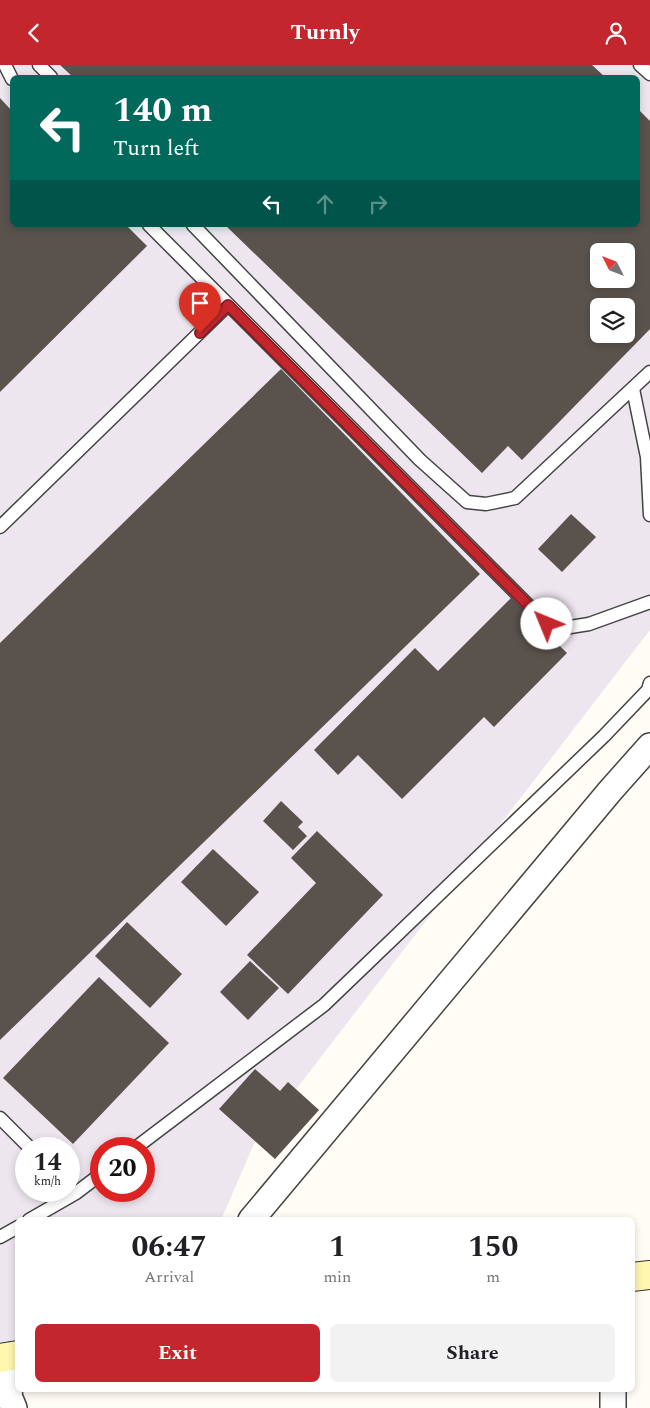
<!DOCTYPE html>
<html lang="en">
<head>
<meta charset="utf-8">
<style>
	body { margin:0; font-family:Spectral,serif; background:#f2f2f2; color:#202124; height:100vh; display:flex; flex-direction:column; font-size:19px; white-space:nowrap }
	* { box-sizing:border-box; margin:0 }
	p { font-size:16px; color:#757577 }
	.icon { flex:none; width:28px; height:28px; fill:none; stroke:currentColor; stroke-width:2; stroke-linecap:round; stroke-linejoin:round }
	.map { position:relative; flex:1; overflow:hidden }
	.panel { position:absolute; left:15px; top:1152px; width:620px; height:175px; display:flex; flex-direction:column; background:#fff; border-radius:8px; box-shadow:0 2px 8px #0003 }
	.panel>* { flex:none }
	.hud { position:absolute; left:10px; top:10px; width:630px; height:152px; border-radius:8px; box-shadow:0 2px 8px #0003; background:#00695c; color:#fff; overflow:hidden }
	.needle { width:32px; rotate:312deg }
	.controls { position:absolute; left:590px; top:178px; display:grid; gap:10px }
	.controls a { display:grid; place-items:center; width:45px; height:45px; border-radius:8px; background:#fff; box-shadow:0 2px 8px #0003; font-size:25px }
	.speed { position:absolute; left:15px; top:1072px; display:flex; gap:10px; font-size:25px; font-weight:700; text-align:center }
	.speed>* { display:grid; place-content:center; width:65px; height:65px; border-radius:50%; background:#fff; box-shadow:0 2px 8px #0003; line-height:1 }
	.speed small { font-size:12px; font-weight:400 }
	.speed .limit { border:8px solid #d22; background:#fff; color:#111 }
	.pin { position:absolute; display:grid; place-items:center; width:42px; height:42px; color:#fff; margin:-51px -21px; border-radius:50% 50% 50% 0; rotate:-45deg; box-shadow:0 0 5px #0007 }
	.pin .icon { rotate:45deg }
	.me { position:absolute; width:55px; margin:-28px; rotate:315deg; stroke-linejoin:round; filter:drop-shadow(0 0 4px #0008) }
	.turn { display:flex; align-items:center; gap:18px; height:105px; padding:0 20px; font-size:22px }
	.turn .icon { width:65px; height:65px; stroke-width:2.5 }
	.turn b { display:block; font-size:35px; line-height:42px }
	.lanes { display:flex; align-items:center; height:48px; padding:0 20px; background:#0003; justify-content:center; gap:25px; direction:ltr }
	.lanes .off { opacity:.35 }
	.eta { display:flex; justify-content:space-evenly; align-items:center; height:85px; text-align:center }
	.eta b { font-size:30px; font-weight:700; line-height:35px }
	.cta { display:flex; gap:10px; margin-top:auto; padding:10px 20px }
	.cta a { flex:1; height:58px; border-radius:8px; background:#c4262e; color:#fff; font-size:20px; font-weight:700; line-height:58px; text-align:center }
	.cta a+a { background:#f2f2f2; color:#202124 }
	header { display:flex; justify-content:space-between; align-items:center; height:65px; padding:0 20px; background:#c4262e; color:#fff; font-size:22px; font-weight:700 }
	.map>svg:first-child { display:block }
</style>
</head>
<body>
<header><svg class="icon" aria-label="back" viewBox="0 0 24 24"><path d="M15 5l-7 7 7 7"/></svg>Turnly<svg class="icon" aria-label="person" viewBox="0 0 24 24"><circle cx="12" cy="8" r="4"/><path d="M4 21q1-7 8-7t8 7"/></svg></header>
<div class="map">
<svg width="650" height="1343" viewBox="0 0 650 1343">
	<rect width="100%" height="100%" fill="#fffdf5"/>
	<path fill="#eee6ef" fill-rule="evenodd" d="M0 0H650V565L254 1079 221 1155H18L17 1275 0 1281ZM12 12H638V160H12ZM599 186H626V214H599ZM599 241H626V269H599ZM26 1084H69V1126H26ZM101 1084H144V1126H101Z"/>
	<g fill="#5a524d" fill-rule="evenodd">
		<polygon points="60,0 592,0 605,12 73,12"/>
		<polygon points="0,33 12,46 12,160 126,160 147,181 0,327"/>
		<path d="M638 44 650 56V264L522 395 508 381 482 408 225 160H638ZM599 186H626V214H599ZM599 241H626V269H599Z"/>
		<polygon points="281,304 480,509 0,975 0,578"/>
		<polygon points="571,449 596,472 562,507 538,484"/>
		<polygon points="511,533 567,588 494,662 484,652 402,734 358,690 338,710 314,685 415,583 438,606"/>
		<polygon points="281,736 303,757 298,762 307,771 293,785 263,756"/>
		<polygon points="317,766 383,830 288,929 247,890 316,818 291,793"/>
		<polygon points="213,784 259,827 226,861 181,817"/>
		<polygon points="127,857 182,909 150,943 95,891"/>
		<polygon points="250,896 279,923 248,955 220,927"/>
		<polygon points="99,912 169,978 73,1079 3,1013"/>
		<polygon points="255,1004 280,1026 288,1017 319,1045 275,1094 219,1044"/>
	</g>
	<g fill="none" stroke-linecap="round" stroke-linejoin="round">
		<g stroke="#444" stroke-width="15">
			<g id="lane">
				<polyline points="5,0 12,14"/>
				<polyline points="39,0 51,12"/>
				<polyline points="640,0 650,9"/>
				<polyline points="149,160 547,559 564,563 589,559 650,537"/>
				<polyline points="193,160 420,395 467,437 486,439 515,433 650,307"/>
				<polyline points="633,324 647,392 650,450"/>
				<polyline points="0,462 228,240"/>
				<polyline points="0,1053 31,1084"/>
				<polyline points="134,1084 324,940 604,671 648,625 650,618"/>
				<polyline points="29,1155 76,1128 101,1109"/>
				<polyline points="0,1172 18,1162"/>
			</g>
		</g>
		<g stroke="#444" stroke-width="28">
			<g id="street">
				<polyline points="251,1155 610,726 650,681"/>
				<polyline points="13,1290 9,1331 14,1343"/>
				<polyline points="613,1325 613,1343"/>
			</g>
		</g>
		<g stroke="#333" stroke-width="30">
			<g id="secondary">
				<polyline points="632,1212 650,1210"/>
				<polyline points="0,1293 18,1290"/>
			</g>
		</g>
		<use href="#lane" stroke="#fff" stroke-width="12"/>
		<use href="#street" stroke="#fff" stroke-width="25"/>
		<use href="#secondary" stroke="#fff6b0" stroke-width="28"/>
	</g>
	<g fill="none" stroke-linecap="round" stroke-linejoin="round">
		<g stroke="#7f191e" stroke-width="12">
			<polyline id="route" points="200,268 228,240 547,559"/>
		</g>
		<use href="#route" stroke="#c4262e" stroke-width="9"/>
	</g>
</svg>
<div class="controls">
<a><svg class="needle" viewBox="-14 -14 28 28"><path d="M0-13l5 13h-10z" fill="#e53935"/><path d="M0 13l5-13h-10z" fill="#757577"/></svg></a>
<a><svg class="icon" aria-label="layers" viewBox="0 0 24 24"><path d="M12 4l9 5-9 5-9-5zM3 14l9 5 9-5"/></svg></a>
</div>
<div class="speed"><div>14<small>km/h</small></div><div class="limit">20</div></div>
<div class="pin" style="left:200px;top:268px;background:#d93025"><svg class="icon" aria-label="arrive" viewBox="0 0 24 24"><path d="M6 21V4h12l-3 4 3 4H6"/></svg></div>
<svg class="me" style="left:547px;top:559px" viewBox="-20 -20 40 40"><circle r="19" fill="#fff"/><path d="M0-13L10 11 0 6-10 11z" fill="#c4262e"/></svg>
<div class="hud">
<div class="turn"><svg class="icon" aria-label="left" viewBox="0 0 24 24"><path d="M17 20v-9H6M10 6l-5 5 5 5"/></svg><div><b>140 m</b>Turn left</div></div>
<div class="lanes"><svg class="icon" aria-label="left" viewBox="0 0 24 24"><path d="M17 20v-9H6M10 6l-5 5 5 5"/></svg><svg class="icon off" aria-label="ahead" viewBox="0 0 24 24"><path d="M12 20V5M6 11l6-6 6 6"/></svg><svg class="icon off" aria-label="right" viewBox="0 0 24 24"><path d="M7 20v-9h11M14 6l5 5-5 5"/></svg></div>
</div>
<section class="panel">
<div class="eta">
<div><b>06:47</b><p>Arrival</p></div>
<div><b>1</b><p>min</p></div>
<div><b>150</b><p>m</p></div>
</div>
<div class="cta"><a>Exit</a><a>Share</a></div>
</section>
</div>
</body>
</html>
